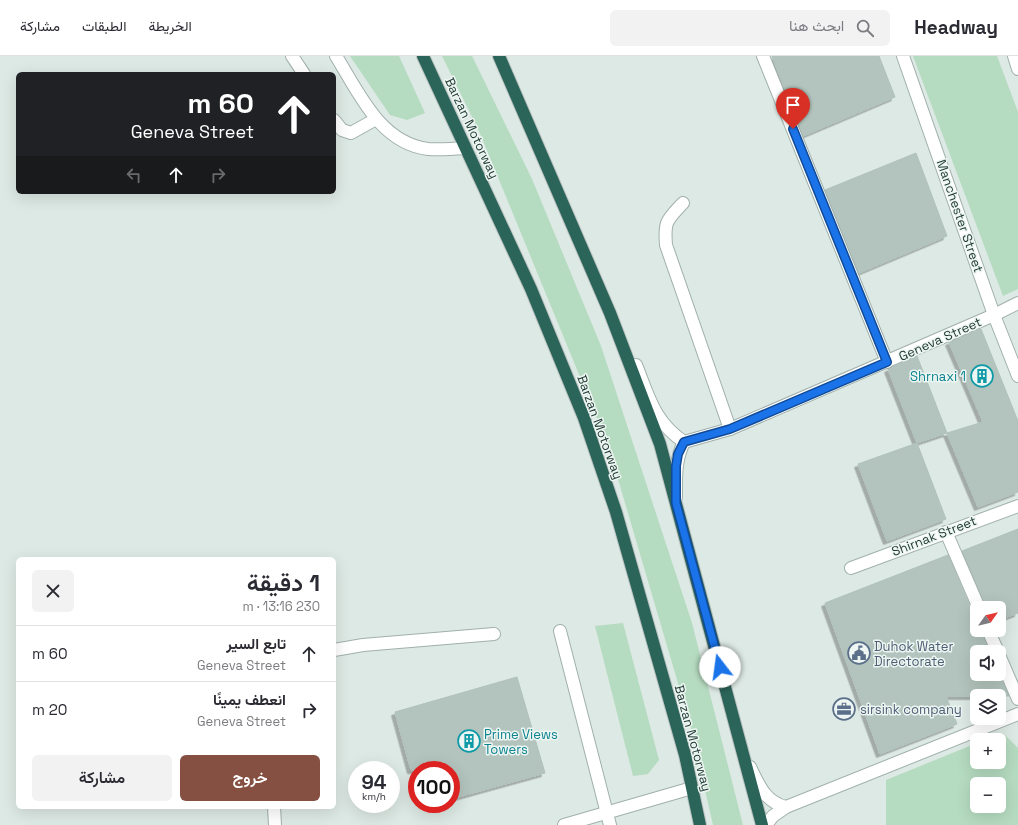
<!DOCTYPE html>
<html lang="ar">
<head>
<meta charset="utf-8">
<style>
	body { margin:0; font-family:"Space Grotesk",Vazirmatn,sans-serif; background:#f2f2f3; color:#2b2b33; direction:rtl; height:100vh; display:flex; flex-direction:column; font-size:15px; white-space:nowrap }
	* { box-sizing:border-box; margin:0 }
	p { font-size:13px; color:#7c7c81 }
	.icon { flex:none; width:22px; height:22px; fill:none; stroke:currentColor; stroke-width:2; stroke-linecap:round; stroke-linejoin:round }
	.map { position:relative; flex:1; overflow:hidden; direction:ltr }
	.panel { position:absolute; left:16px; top:501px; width:320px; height:252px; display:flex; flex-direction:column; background:#fff; border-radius:6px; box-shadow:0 4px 16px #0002; direction:rtl }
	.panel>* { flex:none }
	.hud { position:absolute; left:16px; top:16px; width:320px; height:122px; border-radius:6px; box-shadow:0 4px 16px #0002; direction:rtl; background:#202124; color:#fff; overflow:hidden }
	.needle { width:26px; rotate:56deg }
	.buttons { position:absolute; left:970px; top:545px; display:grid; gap:8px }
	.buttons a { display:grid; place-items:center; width:36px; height:36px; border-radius:6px; background:#fff; box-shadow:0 4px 16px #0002; font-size:20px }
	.speed { position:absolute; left:348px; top:705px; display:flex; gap:8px; font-size:20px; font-weight:700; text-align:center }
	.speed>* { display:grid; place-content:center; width:52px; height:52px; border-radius:50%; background:#fff; box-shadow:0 4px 16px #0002; line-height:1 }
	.speed small { font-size:10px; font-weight:400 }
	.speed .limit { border:6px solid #d22; background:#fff; color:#111 }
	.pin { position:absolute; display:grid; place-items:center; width:34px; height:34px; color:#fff; margin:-41px -17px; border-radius:50% 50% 50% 0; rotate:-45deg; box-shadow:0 0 4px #0007 }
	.pin .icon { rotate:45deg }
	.me { position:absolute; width:44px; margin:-22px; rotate:345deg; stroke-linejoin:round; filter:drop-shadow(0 0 3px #0008) }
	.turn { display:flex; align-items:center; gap:14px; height:84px; padding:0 16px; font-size:18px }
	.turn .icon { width:52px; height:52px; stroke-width:2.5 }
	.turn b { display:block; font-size:28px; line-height:34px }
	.lanes { display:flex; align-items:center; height:38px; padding:0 16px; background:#0003; justify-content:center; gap:20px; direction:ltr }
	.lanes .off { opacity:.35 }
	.round { display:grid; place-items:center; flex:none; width:42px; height:42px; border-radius:6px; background:#f2f2f3 }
	.headline { display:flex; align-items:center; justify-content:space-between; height:68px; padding:0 16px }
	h1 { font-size:24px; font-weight:600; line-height:30px }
	.primary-button { display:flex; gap:8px; margin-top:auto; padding:8px 16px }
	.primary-button a { flex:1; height:46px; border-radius:6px; background:#854f41; color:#fff; font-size:16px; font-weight:600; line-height:46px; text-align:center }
	.primary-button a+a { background:#f2f2f3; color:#2b2b33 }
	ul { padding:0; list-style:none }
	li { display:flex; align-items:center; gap:12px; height:56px; padding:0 16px; border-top:1px solid #e1e1e2 }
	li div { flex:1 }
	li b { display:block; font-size:15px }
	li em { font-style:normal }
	header { display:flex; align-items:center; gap:24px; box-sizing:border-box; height:56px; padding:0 20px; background:#fff; border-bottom:1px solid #e1e1e2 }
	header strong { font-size:19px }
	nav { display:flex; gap:22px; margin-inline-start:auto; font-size:14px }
	.search { width:280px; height:36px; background:#f2f2f3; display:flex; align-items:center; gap:10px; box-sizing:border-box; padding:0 14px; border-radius:6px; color:#7c7c81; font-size:15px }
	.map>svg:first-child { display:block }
</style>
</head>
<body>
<header>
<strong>Headway</strong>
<div class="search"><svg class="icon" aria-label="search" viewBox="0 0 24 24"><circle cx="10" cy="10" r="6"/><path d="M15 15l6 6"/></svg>ابحث هنا</div>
<nav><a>الخريطة</a><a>الطبقات</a><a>مشاركة</a></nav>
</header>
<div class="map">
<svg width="1018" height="769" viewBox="0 0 1018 769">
	<defs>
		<filter id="shadow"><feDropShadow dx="-3.5" dy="3.5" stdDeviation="0" flood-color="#0004"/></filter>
	</defs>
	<rect width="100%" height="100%" fill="#dde9e4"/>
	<g fill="#b5dbc0" fill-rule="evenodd">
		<polygon points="350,0 399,0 425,57 407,64 390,59"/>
		<polygon points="442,0 472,0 532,123 601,290 692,567 743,769 713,769 690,668 608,389 479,75"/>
		<polygon points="913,0 997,0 1018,56 1018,233 1003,240"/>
		<polygon points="623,567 659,704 648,718 633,720 595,570"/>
		<path d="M1003 677 1018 692V769H886V724L977 687V706H999V684H985ZM977 728H999V750H977Z"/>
	</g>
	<g fill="#b2c4bd" stroke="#b0c2bb" filter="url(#shadow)">
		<polygon points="772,0 879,0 895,41 803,80"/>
		<polygon points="916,97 947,180 859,217 825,134"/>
		<polygon points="981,273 1018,365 1018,436 978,451 947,377 983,366 949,286"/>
		<polygon points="917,300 947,377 917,387 888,313"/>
		<polygon points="917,387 946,463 887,485 858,408"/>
		<polygon points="1018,473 1018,557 999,564 999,552 986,552 962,495"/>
		<polygon points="948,499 972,555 977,559 977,574 981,574 990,596 977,596 977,618 999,618 1009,640 946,640 957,668 880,698 825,547"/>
		<polygon points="517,621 545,717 451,743 451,714 411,714 395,656"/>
	</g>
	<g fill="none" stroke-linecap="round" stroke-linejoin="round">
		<g stroke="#a0b0ab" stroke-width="14">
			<g id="minor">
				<polyline points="292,0 304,18"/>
				<path d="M336 0C359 37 380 87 428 93 440 94 453 93 465 92"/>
				<polyline points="763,0 887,306"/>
				<polyline points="903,0 994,259 1018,320"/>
				<polyline points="1014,0 1018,13"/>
				<polyline points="334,64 342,74 351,77 376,63"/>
				<path d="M683 147C667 164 664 165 666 189L730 373"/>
				<path d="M636 309C649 341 654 366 684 386L730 373 994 259 1018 247"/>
				<path d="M676 441C676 421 675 404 684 386"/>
				<polyline points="946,476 979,552"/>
				<polyline points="851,512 1018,450"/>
				<polyline points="988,574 998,596"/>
				<polyline points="560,575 610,769"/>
				<polyline points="334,594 363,589 494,578"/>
				<polyline points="999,599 1018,643"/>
				<path d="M750 711C759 729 765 746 786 751"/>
				<polyline points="274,751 275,769"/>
				<polyline points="564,769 692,732"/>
				<polyline points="766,769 773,760 786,751 1018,658"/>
			</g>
		</g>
		<g stroke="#bcc3c2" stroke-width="14">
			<g id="highway">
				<polyline points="423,0 531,233 584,362 616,456 685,699 700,769"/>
				<polyline points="499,0 610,257 660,388 762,769"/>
			</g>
		</g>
		<use href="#minor" stroke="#fff" stroke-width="12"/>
		<use href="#highway" stroke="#2b6459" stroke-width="12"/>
	</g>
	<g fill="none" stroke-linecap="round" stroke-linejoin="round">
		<g stroke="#114b97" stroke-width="10">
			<polyline id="route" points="720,611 676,447 676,410 678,398 684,386 730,373 887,306 793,73"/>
		</g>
		<use href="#route" stroke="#1a73e8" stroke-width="7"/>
	</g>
	<defs>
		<g id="building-ring" transform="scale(1.15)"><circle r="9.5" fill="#edf6f2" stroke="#0f9aa8" stroke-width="1.5"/><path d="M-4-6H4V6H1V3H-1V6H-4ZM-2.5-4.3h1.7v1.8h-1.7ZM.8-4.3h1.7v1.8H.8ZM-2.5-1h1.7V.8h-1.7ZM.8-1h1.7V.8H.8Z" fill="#0f9aa8"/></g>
		<g id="civic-ring" transform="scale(1.15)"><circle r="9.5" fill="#edf6f2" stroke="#5c6f8a" stroke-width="1.5"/><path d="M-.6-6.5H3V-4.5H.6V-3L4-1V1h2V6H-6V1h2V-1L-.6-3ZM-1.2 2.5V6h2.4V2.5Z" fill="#5c6f8a"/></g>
		<g id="office-ring" transform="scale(1.15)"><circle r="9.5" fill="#edf6f2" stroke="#5c6f8a" stroke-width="1.5"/><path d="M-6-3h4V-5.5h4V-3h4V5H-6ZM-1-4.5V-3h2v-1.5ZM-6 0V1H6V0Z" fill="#5c6f8a"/></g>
	</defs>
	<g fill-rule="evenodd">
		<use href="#building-ring" x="982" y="320"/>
		<use href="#civic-ring" x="859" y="597"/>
		<use href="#office-ring" x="844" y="653"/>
		<use href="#building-ring" x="469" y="685"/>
	</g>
	<g text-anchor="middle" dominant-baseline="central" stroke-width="3" stroke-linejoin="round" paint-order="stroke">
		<g font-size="13" fill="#1f3832" stroke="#edf6f2">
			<text transform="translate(472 72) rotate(65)">Barzan Motorway</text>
			<text transform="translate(960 160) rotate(71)">Manchester Street</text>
			<text transform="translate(940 283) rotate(-24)">Geneva Street</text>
			<text transform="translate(600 371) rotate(70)">Barzan Motorway</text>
			<text transform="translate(934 480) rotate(-21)">Shirnak Street</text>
			<text transform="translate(693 682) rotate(75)">Barzan Motorway</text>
		</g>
		<g font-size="13" fill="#0d838f" stroke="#edf6f2" text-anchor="end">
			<text x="966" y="320">Shrnaxi 1</text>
			<text x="484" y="678" text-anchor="start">Prime Views<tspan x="484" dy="15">Towers</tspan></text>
		</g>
		<g font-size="13" fill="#4e5e75" stroke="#edf6f2" text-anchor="start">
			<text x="874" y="590">Duhok Water<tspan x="874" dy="15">Directorate</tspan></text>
			<text x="860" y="653">sirsink company</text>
		</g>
	</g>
</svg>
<div class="buttons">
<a><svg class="needle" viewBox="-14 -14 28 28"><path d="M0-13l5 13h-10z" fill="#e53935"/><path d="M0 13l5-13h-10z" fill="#7c7c81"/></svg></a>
<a><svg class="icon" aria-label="sound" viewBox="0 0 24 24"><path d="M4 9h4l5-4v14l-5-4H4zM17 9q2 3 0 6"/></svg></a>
<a><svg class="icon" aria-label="layers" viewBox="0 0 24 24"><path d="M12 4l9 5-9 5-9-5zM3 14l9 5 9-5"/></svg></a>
<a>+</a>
<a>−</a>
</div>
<div class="speed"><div>94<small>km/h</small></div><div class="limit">100</div></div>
<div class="pin" style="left:793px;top:73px;background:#d93025"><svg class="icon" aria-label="arrive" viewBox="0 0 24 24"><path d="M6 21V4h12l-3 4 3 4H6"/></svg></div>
<svg class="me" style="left:720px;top:611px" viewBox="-20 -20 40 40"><circle r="19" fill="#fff"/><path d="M0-13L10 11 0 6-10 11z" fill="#1a73e8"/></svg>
<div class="hud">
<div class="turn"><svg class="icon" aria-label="ahead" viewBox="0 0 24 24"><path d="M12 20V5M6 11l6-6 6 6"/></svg><div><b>60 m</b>Geneva Street</div></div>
<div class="lanes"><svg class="icon off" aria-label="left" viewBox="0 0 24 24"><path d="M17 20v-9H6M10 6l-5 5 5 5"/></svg><svg class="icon" aria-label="ahead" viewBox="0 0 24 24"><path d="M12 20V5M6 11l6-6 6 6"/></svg><svg class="icon off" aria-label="right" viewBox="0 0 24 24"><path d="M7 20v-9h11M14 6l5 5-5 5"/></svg></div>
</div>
<section class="panel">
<div class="headline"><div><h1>1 دقيقة</h1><p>230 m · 13:16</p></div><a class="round"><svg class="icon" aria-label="close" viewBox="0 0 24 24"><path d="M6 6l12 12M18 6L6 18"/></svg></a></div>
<ul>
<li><svg class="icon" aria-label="ahead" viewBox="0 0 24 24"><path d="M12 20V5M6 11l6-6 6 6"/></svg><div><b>تابع السير</b><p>Geneva Street</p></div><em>60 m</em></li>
<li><svg class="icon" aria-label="right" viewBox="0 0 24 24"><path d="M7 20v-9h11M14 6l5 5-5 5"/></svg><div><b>انعطف يمينًا</b><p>Geneva Street</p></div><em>20 m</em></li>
</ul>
<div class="primary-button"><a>خروج</a><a>مشاركة</a></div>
</section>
</div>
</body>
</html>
